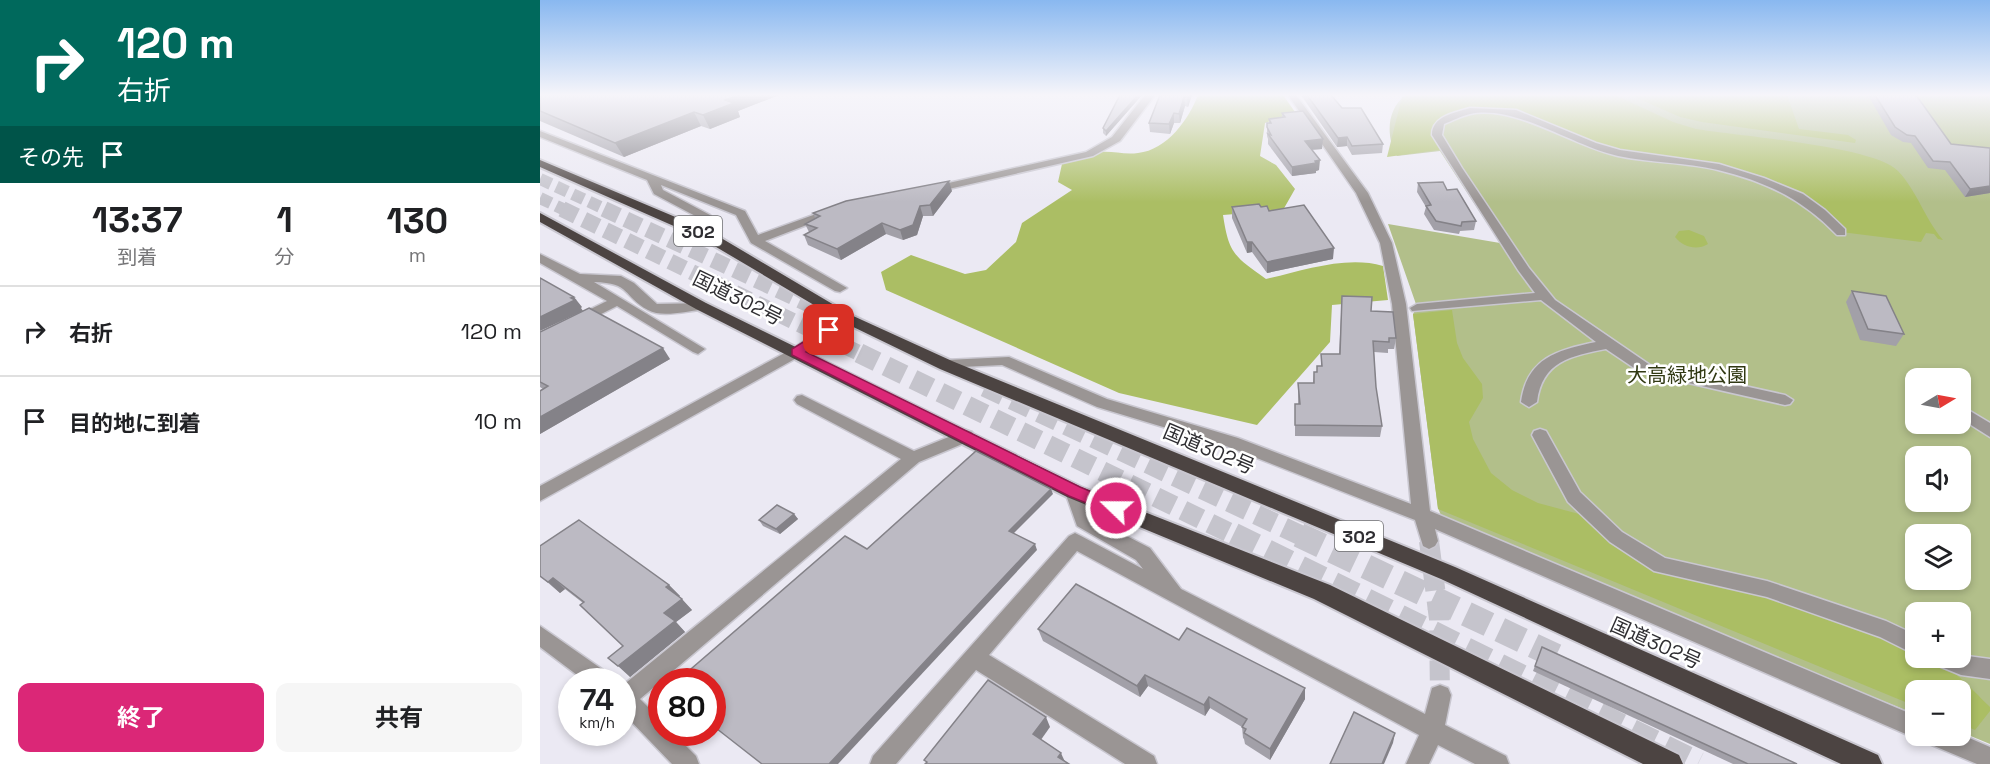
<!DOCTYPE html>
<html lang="ja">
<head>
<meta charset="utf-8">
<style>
	body { margin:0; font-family:"Space Grotesk","Noto Sans JP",sans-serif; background:#f6f6f6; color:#202124; height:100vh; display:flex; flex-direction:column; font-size:22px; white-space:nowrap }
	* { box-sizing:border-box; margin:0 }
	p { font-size:20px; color:#757577 }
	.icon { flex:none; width:33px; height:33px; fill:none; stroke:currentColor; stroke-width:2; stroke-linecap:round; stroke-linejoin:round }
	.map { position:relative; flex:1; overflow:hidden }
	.drawer { display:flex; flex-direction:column; background:#fff; width:540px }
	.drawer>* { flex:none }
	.hud { background:#00695c; color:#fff; overflow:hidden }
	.needle { width:39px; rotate:80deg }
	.fabs { position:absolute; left:1365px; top:368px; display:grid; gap:12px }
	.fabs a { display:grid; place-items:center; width:66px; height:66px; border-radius:12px; background:#fff; box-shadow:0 3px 9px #0003; font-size:30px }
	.speed { position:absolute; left:18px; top:668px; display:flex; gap:12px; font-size:30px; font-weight:700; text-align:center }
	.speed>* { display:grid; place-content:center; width:78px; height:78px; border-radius:50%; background:#fff; box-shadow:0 3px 9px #0003; line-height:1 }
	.speed small { font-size:15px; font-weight:400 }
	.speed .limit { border:9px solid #d22; background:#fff; color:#111 }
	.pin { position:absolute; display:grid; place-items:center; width:51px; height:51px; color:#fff; margin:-26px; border-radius:12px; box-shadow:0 3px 9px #0006 }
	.me { position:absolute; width:66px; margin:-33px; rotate:292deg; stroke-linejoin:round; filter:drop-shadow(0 0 4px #0008) }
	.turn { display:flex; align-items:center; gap:21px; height:126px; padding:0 18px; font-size:27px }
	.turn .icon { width:78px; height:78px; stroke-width:2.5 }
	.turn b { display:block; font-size:42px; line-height:51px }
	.then { display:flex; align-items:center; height:57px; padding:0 18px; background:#0003; gap:12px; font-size:22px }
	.eta { display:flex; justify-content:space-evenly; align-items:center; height:102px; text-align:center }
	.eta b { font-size:36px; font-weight:700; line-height:42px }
	.button { display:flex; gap:12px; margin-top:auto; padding:12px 18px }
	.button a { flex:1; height:69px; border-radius:12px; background:#db2777; color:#fff; font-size:24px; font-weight:700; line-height:69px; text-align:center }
	.button a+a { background:#f6f6f6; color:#202124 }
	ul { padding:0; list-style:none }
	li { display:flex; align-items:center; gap:18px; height:90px; padding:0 18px; border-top:2px solid #e0e0e0 }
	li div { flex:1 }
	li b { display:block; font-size:22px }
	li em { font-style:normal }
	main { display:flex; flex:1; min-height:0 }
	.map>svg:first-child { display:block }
</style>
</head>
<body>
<main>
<section class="drawer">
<div class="hud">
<div class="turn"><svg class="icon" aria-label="right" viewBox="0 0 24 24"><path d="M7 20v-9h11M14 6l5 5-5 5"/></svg><div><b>120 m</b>右折</div></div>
<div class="then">その先<svg class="icon" aria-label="arrive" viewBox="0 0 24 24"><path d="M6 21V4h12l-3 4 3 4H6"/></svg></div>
</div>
<div class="eta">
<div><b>13:37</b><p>到着</p></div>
<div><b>1</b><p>分</p></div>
<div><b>130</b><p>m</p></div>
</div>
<ul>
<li><svg class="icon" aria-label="right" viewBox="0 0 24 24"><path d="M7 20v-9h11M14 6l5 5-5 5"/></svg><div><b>右折</b></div><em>120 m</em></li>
<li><svg class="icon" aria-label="arrive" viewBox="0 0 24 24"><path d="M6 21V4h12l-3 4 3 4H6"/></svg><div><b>目的地に到着</b></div><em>10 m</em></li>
</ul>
<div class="button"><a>終了</a><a>共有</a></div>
</section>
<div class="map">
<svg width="1450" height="764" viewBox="0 0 1450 764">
	<rect width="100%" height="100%" fill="#ebe9f3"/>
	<path fill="#b2bf8a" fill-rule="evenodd" d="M866 95H1450V744L1421 732 1420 690H1376L1375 714 904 523 898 508 873 314 877 307 848 224 960 243 900 151 857 156C846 138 846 109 866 95ZM1376 378H1420V423H1376ZM1376 456H1420V501H1376ZM1376 534H1420V579H1376ZM1376 612H1420V657H1376Z"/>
	<g fill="#abbe64">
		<path d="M658 95H743L755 112 725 123 720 156 736 165 755 189 743 210 683 215C689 254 694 256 726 279 762 271 806 255 843 266L848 300 792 305 790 342 717 425 579 393 346 290 341 272 371 255 425 274 446 270 476 242 482 223 532 190 518 182 522 164C534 161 549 152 561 152 573 151 585 155 598 153 627 150 649 119 658 95Z"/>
		<path d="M866 95H1075L1133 122 1156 129C1197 136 1334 146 1358 171 1377 191 1385 219 1403 240L1398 239 1394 234 1386 233 1381 242 1301 232 1259 196 1179 167 1079 153 976 113 930 111 897 127 905 149 847 157 862 97Z"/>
		<polygon points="1090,95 1247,95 1259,129 1308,135 1316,140 1315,143 1162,122 1140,117"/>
		<path d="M1149 230 1164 236 1168 244C1157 251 1143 247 1135 237L1139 231Z"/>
		<path d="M912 310 917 343 923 358 942 384 943 398 929 422 933 439 951 473 972 490 998 503 1039 514 1061 533 1108 565 1144 578 1225 596 1337 633 1375 653 1376 657C1406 657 1430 688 1450 707V711L1435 730 1421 724 1420 690H1376L1375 706 898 509 873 314Z"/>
	</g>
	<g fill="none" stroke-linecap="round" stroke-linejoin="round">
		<polyline stroke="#c5c4cc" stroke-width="20" stroke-dasharray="20 10" stroke-linecap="butt" points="889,541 899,619 900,695"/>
		<g stroke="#c5c4cc" stroke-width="12" stroke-dasharray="12 6" stroke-linecap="butt">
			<polyline points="0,179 67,210"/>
			<polyline points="0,198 25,210"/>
		</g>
		<g stroke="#c5c4cc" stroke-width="16" stroke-dasharray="16 8" stroke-linecap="butt">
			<polyline points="22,209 323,355"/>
			<polyline points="64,209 311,324"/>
		</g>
		<g stroke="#c5c4cc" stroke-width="20" stroke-dasharray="20 10" stroke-linecap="butt">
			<polyline points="319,353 696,536"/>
			<polyline points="445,387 762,536"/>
		</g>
		<g stroke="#c5c4cc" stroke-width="25" stroke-dasharray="25 12" stroke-linecap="butt">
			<polyline points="693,535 1158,764"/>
			<polyline points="759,535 1022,659"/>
		</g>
		<g stroke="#c9c7d0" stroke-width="3">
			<g id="pedestrian">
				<path d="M930 108 976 110 1056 143 1080 150 1179 164 1224 178 1263 194 1285 210 1305 229V235H1297C1262 199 1227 182 1178 170 1145 162 1111 163 1078 156 1032 146 975 104 930 114 921 116 912 121 904 124L902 135 922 168 989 268 1015 300 1110 365 1245 395 1253 400 1250 404 1245 405 1100 372 1066 349C1031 356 1002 361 997 402L989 407 981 402C987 358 1017 350 1056 342L1001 300 872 311 870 308 877 304 995 293 978 270 892 135C892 116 914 113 930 108Z"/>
				<polygon points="1420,405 1450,423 1450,437 1420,418"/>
				<polygon points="1000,429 1006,431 1040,492 1082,532 1125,558 1227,581 1346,621 1376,635 1376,655 1340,637 1227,597 1114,571 1070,542 1028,502 992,435 994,431"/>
				<polygon points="1420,655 1450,659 1450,679 1421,675 1394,664 1391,657 1420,657"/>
			</g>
		</g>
		<g stroke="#c9c7d0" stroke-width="3">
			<g id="minor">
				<polygon points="605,95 615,95 580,141 553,156 391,193 385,190 391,187 546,152 572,137"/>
				<polygon points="748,95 756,95 828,193 852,243 866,304 890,511 1376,716 1376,735 1383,735 1376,738 1368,735 895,529 898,541 895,546 889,549 883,546 875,520 686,446 557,407 462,365 401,368 399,365 401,362 406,360 469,357 567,399 698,438 871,504 852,304 840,243 816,193"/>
				<polygon points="0,131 205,211 218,235 290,209 298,209 298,213 225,241 307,288 300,292 295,291 211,243 196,215 121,185 123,190 170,215 175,224 170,238 162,238 160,235 163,224 161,219 114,194 107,180 0,137"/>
				<path d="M0 254 40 274 81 276 94 283 117 304 166 303 168 306 166 309 161 310C146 311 122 318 108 310 82 296 92 283 54 282L165 349 158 354 153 352 77 306 0 345V334L67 301 0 263Z"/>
				<polygon points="262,395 374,451 426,430 432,432 434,436 432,440 379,462 100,699 122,721 122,732 132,732 156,756 159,764 132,764 82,712 82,686 361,459 257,404 254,400 257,396"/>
				<polygon points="534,485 540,487 550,517 610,548 641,589 885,714 892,688 900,685 908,688 911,695 905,725 966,756 969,764 935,764 898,745 889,764 866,764 879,735 537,551 449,655 614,756 617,764 585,764 436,670 356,764 330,764 333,756 529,536 535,533 541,536 603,569 596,560 537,526 525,492 528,487"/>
				<polygon points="0,626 69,674 73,681 45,681 0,647"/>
				<polygon points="1420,734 1450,747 1450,764 1437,764 1387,743 1384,735"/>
			</g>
		</g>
		<g stroke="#c9c7d0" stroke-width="3">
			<polygon id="tertiary" points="306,314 313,318 311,321 262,355 0,501 0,486 252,349"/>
		</g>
		<g stroke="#c9c7d0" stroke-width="4">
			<g id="trunk">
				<polygon points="0,160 171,232 311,315 412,361 915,567 1338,755 1342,764 1301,764 901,579 400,369 301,321 161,238 0,167"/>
				<polygon points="0,213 166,303 541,487 790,585 1139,755 1143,764 1103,764 774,599 527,497 156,309 0,222"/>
			</g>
		</g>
		<use href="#pedestrian" fill="#9a9594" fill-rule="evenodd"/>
		<use href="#minor" fill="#9a9594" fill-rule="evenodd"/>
		<use href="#tertiary" fill="#9a9594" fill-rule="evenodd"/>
		<use href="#trunk" fill="#4c4442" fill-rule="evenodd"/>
	</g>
	<g fill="#a2a0a8">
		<polygon points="0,95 239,95 198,111 200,117 170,129 161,126 84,157 0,121"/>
		<polygon points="580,95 602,95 566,136 563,133 563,128"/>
		<polygon points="620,95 652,95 648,107 645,106 640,123 634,123 630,134 610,132 609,123"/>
		<polygon points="761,95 791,95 802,108 843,144 842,153 812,155 807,146 797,147"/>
		<polygon points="1330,95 1376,95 1411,144 1450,148 1450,193 1425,197 1405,170 1388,168 1371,143 1363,142 1351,135 1329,97"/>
		<polygon points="742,113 782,149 772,150 779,170 776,171 776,173 752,176 728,144 728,139 727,136 727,123 729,123 729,119 742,118"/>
		<polygon points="878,183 907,190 936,221 934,230 920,231 919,234 894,230 884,214 886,207 877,192"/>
		<polygon points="412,191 393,216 383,216 377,235 363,240 346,234 301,260 268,245 264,235 269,232 265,224 275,218 273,213"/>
		<polygon points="692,207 721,207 729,211 793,259 727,273 712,252 707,253 692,218"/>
		<polygon points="1312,291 1364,334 1356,346 1320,340 1306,302"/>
		<polygon points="802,296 831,311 856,338 854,349 848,349 848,353 834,352 836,387 842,426 840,437 755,436 755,404 758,404 758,383 773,383 774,372 776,372 781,366 781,354 799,354"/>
		<polygon points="0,332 130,359 0,434 0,391 3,389 0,387"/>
		<polygon points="254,514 258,519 240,534 223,526 219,520"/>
		<polygon points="0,576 129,585 140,596 138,597 152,610 136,622 145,632 90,677 83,646 43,603 25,589 20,593"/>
		<polygon points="498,629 639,640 765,688 765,699 730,760 705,744 704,739 703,738 702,727 670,708 665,716 608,686 600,697 503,641"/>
		<polygon points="1002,647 1257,764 1193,764 993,671"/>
	</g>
	<g fill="#848288">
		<polygon points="199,95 239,95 198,111 200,117 170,129 163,115 185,100"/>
		<polygon points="598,95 602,95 566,136 566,131"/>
		<polygon points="648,95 652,95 648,107 647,97"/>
		<polygon points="644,97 645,106 640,123 639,114"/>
		<polygon points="154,112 161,126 84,157 75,143"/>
		<polygon points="634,113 634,123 630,134 629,124"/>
		<polygon points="807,137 807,146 797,147 798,138"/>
		<polygon points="783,139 782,149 764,150 765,141"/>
		<polygon points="780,160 779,170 776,171 776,173 752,176 752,167"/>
		<polygon points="409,181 412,191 393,216 390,205"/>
		<polygon points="1450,186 1450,193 1425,197 1430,189"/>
		<polygon points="380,206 383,216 377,235 363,240 360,230"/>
		<polygon points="342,223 346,234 301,260 297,249"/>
		<polygon points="707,242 712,242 712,252 707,253"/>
		<polygon points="794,248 793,259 727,273 727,262"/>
		<polygon points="34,297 42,307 41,308 43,311 0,331 0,317"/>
		<polygon points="123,348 130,359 0,434 0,417"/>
		<polygon points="511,489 513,494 471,536 469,531"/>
		<polygon points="254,514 258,519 240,534 236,529"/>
		<polygon points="495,544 497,550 298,764 289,764"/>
		<polygon points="13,578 25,589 20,593 8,582"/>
		<polygon points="129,585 140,596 137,598 126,587"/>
		<polygon points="142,599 152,610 136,622 145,632 90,677 78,666 124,613"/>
		<polygon points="605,675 608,686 600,697 597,686"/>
		<polygon points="765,688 765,699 730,760 730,749"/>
		<polygon points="669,697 670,708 665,716 664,705"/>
		<polygon points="506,717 510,727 498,744 493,734"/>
		<polygon points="855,733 853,743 844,764 842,764"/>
		<polygon points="521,753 525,762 518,757"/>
	</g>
	<g fill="#bcbac3" stroke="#848288" stroke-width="1.5">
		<polygon points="0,95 199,95 185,100 194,103 163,115 154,112 75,143 0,111"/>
		<polygon points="580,95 598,95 566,131 563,128"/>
		<polygon points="620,95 648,95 647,97 644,97 639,114 634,113 629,124 609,123"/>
		<polygon points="767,95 791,95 802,108 821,108 843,144 812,146 807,137 798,138"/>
		<polygon points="1335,95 1376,95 1411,144 1450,148 1450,186 1430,189 1410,162 1393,161 1375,136 1367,135 1355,127"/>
		<polygon points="763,111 783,139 765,141 780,160 775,161 776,163 752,167 728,134 731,135 727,127 727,123 731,123 729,119 745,117 742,113"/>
		<polygon points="409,181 390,205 380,206 373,225 360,230 342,223 297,249 264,235 277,228 265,224 280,216 273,213 306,201"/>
		<polygon points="903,182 907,190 917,189 936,221 922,222 921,226 896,221 886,206 891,205 878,183"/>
		<polygon points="719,204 721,207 727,206 729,211 764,205 794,248 727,262 712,242 707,242 692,207"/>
		<polygon points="0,278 34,297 31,298 35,300 0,317"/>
		<polygon points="1312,291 1346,296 1364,334 1328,329"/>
		<polygon points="802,296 832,297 831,311 853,312 856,338 849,338 849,342 833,341 836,387 842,426 755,425 755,404 760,404 758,383 774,383 774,372 777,372 777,366 782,366 781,354 800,354"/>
		<polygon points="49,308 123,348 0,417 0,391 8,386 0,382 0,332"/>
		<polygon points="436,451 511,489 469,531 495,544 289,764 222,764 172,725 172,681 137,681 305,536 327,549"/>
		<polygon points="237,505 254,514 236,529 219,520"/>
		<polygon points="39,520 129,585 126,587 142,599 124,613 135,621 78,666 68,658 83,646 40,605 44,602 13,578 8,582 0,576 0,546"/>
		<polygon points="536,584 639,640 647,628 765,688 730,749 704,733 706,729 702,727 707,719 669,697 664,705 605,675 597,686 498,629"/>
		<polygon points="1002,647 1257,764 1208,764 995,666"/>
		<polygon points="448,680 506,717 493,734 521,753 518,757 529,764 385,764 387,762 384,760"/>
		<polygon points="814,712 855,733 842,764 790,764"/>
	</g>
	<linearGradient id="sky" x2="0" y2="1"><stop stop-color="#89b8f0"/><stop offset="0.47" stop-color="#f6f5fa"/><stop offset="1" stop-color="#f6f5fa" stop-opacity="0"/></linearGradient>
	<rect width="1450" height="202" fill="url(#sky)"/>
	<polygon fill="#db2777" stroke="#8e194d" stroke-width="1.5" points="289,326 294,327 294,332 266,352 540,487 581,504 584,508 581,513 576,515 529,496 252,355 252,349"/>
	<g text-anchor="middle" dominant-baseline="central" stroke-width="5" stroke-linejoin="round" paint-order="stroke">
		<g fill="#fff" stroke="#6d6d70" stroke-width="1.5">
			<rect x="134" y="216" width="48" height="30" rx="4.5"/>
			<rect x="795" y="521" width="48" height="30" rx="4.5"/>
		</g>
		<g font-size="18" font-weight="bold" fill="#2f2e32">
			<text x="158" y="231">302</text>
			<text x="819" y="536">302</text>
		</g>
		<g font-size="20" fill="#2f2e32" stroke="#fff">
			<text transform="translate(198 298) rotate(26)">国道302号</text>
			<text transform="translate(669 449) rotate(23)">国道302号</text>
			<text transform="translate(1116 643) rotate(24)">国道302号</text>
		</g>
		<g font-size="20" fill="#313913" stroke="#fff">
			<text x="1147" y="375">大高緑地公園</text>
		</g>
	</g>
</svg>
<div class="fabs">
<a><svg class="needle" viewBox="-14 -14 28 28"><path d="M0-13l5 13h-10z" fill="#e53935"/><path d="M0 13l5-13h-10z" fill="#757577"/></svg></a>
<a><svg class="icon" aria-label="sound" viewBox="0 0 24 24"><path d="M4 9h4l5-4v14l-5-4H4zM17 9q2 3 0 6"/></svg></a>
<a><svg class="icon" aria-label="layers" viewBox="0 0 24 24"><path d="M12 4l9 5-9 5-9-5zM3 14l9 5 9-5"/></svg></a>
<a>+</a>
<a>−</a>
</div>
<div class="speed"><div>74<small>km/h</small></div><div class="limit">80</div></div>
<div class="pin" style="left:289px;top:330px;background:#d93025"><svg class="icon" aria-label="arrive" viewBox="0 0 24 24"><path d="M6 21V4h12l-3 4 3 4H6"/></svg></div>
<svg class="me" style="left:576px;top:508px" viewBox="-20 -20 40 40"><circle r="17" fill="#db2777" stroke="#fff" stroke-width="3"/><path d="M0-11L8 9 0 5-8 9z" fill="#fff"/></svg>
</div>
</main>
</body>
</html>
